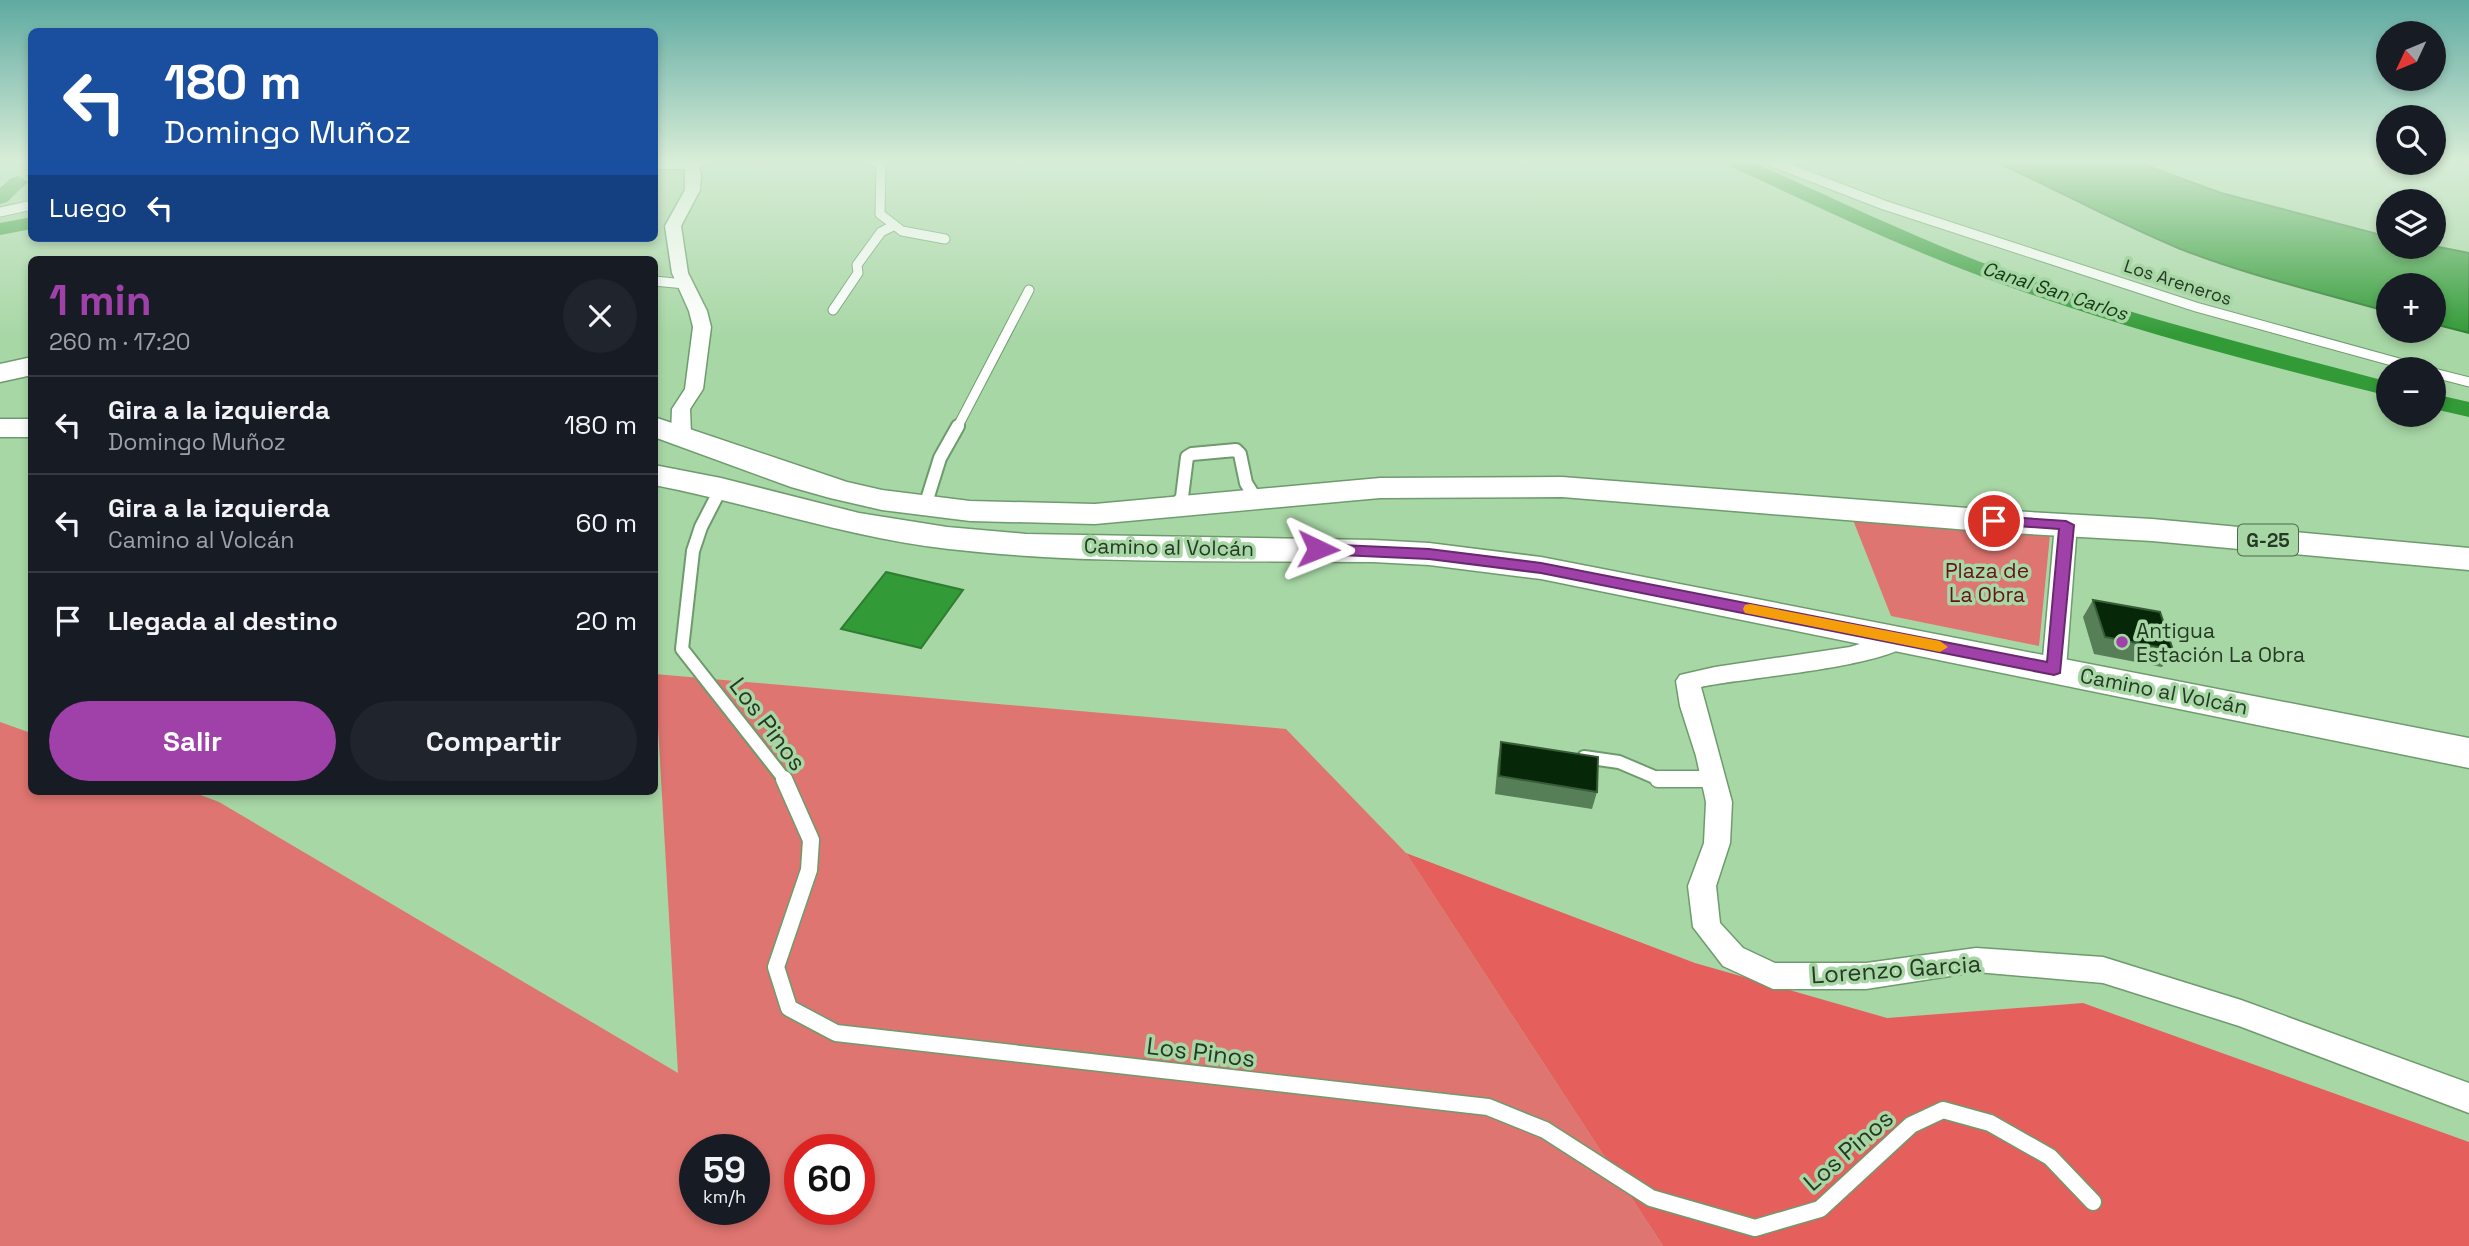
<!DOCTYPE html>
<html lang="es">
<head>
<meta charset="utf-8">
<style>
	body { margin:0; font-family:"Space Grotesk",sans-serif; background:#20242c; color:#f1f3f6; height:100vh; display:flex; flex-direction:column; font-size:26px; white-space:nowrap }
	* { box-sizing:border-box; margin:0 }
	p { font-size:23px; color:#9ea1a6 }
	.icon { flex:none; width:38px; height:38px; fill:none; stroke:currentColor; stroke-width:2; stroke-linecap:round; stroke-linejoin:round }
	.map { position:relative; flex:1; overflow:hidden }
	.sheet { position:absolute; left:28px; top:256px; width:630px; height:539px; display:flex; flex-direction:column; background:#171b24; border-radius:10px; box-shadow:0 4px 10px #0003 }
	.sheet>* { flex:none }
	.hud { position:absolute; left:28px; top:28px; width:630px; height:214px; border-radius:10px; box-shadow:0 4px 10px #0003; background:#1a4fa0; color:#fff; overflow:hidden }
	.needle { width:46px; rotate:226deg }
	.buttons { position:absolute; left:2376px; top:21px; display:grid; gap:14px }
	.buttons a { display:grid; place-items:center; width:70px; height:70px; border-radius:50%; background:#171b24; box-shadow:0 4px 10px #0003; font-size:35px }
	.speed { position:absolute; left:679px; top:1134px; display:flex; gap:14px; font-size:35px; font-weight:700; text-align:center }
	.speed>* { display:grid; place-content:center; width:91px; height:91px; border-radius:50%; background:#171b24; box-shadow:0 4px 10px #0003; line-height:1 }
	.speed small { font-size:18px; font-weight:400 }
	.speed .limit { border:10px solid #d22; background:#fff; color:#111 }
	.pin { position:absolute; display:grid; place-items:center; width:60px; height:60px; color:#fff; margin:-30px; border:4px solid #fff; border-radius:50%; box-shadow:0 2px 7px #0007 }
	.me { position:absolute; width:77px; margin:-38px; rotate:92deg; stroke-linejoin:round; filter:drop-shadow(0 0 5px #0008) }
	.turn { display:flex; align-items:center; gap:24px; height:147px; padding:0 21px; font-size:32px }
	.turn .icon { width:91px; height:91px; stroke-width:2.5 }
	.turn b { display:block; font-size:49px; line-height:60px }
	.then { display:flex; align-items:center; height:66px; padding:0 21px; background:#0003; gap:14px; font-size:26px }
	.round { display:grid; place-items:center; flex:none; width:74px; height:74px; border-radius:37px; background:#20242c }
	.head { display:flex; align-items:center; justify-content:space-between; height:119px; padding:0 21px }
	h1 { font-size:42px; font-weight:800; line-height:52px; color:#a041a9 }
	.action { display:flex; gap:14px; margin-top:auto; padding:14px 21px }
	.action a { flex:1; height:80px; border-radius:42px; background:#a041a9; color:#fff; font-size:28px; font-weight:800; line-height:80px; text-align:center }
	.action a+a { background:#20242c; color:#f1f3f6 }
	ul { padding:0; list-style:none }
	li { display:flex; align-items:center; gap:21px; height:98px; padding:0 21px; border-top:2px solid #363941 }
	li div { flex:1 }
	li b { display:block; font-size:26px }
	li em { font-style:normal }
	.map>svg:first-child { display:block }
</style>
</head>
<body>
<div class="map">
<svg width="2469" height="1246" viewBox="0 0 2469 1246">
	<rect width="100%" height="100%" fill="#a8d7a6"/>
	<g fill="#df7570" fill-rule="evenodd">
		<polygon points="1853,520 2050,535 2039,646 1891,616"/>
		<path d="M655 674 1286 729 1406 853 1663 1246H0V722L31 733 32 791H190L219 802 678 1073ZM695 1150H754V1209H695ZM800 1150H859V1209H800Z"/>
	</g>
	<polygon fill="#e5605d" points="1406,853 1695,963 1887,1018 2083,1003 2469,1142 2469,1246 1663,1246"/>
	<g fill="#329a37" stroke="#2e7d32" stroke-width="2">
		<path d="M1994 161H2134L2221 193 2389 237V247L2434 246 2469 253V333L2434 324V285H2389V312C2319 292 2246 275 2178 248 2115 222 2056 189 1994 161Z"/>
		<polygon points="886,572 963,590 921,648 841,629"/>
	</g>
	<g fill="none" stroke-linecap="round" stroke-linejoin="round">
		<g fill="#329a37" fill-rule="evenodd">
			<path d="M1724 161H1749C1832 197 1912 237 1997 268 2125 314 2257 347 2389 382V396C2251 362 2113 326 1980 276 1894 244 1811 203 1727 165Z"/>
			<polygon points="18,176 28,182 7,202 0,204 0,188 11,178"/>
			<polygon points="32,217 32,229 0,235 0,223"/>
			<polygon points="2434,394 2469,402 2469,417 2434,409"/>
		</g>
		<g stroke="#6e9b6d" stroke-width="11">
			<g id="lane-far2">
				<polyline points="874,161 881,166 880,214 902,231 945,239"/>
				<polyline points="1770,161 1884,205 2196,307 2421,369"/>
				<polyline points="691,164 704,161"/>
				<polyline points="0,212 32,205"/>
				<polyline points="654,281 685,284"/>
				<polyline points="833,310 858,273 857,265 881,232 891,227"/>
				<polyline points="2434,373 2469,382"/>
				<polyline points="957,428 1029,290"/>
			</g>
		</g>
		<g stroke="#6e9b6d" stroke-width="16">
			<g id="lane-far1">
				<polyline points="721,488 701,527 693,551 682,649 785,780"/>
				<polyline points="925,506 940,458 958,426"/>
				<polyline points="1174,508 1182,497 1187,457 1192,454 1236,450 1240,454 1246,483 1256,499"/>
				<polyline points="1584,757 1619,762 1659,779 1713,779"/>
			</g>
		</g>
		<g stroke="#6e9b6d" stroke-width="19">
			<g id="lane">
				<polyline points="784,779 811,840 809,870 776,967 789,1008 836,1033 1488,1107 1545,1130 1651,1198 1755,1228 1820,1209 1911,1125 1943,1110 1990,1123 2050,1157 2093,1202"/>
				<polyline points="1658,779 1713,779"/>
			</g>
		</g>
		<g stroke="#6e9b6d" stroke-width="3">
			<g id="street">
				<polygon points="654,161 696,161 701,174 700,190 681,226 688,273 707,311 711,327 703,389 690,409 691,434 681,440 671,434 672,409 685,389 693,327 689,311 672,273 665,226 685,190 685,169 654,169"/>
				<polygon points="2066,518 2073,520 2077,525 2066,669 2062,675 2054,677 2046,675 2042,669 2055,525 2059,520"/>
				<path d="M1902 631 1910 633 1914 639C1897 667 1738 678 1701 687L1732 802 1730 843 1716 886 1720 923 1743 948 1775 963H1866L1976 948 2103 957 2241 1000 2469 1083V1113L2239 1026 2103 983 1976 972 1866 989H1773L1723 966 1693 927 1688 886 1704 843 1706 802 1696 756 1680 706 1676 681 1680 675 1715 667 1850 647Z"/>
			</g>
		</g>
		<g stroke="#6e9b6d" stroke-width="3">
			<g id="primary">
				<polygon points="32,357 32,375 0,382 0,364"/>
				<polygon points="654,417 847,482 882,490 970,501 1095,504 1380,478 1562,477 1994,510 2152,519 2469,548 2469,570 2152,541 1994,532 1562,497 1380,498 1095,524 970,521 882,510 830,498 791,487 654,437"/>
				<rect x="0" y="419" width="32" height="18"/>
				<path d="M654 465 721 478 859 513 947 527 1026 534 1373 540 1429 543 1541 557 2469 738V768L1541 579 1429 565 1373 562C1232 560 1089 565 949 549 849 538 753 504 654 485Z"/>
			</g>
		</g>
		<use href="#lane-far2" stroke="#fff" stroke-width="9"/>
		<use href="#lane-far1" stroke="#fff" stroke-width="12"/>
		<use href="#lane" stroke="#fff" stroke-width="16"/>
		<use href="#street" fill="#fff" fill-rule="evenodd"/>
		<use href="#primary" fill="#fff" fill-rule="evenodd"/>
	</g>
	<g fill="#577f57">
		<polygon points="2093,600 2173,650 2162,667 2094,654 2083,617"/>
		<polygon points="1501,742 1597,792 1592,809 1495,794 1498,760"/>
	</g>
	<g fill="#062708" stroke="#375c37" stroke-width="2">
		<polygon points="2093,600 2160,612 2173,650 2105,637"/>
		<polygon points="1501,742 1598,757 1597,792 1499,776"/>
	</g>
	<linearGradient id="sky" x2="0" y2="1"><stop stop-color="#5faaa1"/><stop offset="0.48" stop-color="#d8edd7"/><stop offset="1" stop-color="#d8edd7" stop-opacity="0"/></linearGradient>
	<rect width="2469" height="335" fill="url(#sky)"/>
	<polygon fill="#a041a9" stroke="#682a6e" stroke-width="2" points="1994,516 2066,521 2074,525 2060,673 2054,675 1541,573 1429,559 1318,554 1310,549 1318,544 1429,549 1541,563 2047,662 2059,529 1988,524 1986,521"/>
	<polygon fill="#f59e0b" points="1750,604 1940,641 1948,647 1940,652 1745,613 1743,609 1745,605"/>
	<circle fill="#a041a9" stroke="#a8d7a6" stroke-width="2.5" cx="2122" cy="642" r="7"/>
	<g text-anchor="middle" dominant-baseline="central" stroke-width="7" stroke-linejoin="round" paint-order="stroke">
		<g font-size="18" fill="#263925" stroke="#a8d7a6">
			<text transform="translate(2178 282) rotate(18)">Los Areneros</text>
		</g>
		<g font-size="19" font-style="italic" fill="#123a13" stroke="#a8d7a6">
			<text transform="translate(2055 291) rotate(18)">Canal San Carlos</text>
		</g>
		<rect fill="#a8d7a6" stroke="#4d684c" stroke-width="2" x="2238" y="524.5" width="60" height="31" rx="5"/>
		<g font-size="19" font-weight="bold" fill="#263925">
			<text x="2268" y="540">G-25</text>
		</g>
		<g font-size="21" fill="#263925" stroke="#a8d7a6">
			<text transform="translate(1169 547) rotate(1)">Camino al Volcán</text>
			<text transform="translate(2164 691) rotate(11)">Camino al Volcán</text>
		</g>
		<g font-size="21" fill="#671217" stroke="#a8d7a6">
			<text x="1987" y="570">Plaza de<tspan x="1987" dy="24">La Obra</tspan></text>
		</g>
		<g font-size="21" fill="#263925" stroke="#a8d7a6" text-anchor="start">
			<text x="2136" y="630">Antigua<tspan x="2136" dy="24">Estación La Obra</tspan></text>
		</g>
		<g font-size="24" fill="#263925" stroke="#a8d7a6">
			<text transform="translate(768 724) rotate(53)">Los Pinos</text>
			<text transform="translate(1896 969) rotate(-4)">Lorenzo Garcia</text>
			<text transform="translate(1201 1052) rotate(7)">Los Pinos</text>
			<text transform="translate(1848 1150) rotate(-41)">Los Pinos</text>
		</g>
	</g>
</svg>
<div class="buttons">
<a><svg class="needle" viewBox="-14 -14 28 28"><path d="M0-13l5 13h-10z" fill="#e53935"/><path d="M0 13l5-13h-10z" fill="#9ea1a6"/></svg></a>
<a><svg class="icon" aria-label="search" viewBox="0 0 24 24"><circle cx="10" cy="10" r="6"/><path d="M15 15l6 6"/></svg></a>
<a><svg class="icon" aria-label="layers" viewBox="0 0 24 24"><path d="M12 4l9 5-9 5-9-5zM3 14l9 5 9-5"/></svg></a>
<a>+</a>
<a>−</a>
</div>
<div class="speed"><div>59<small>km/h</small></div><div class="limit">60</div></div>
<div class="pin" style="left:1994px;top:521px;background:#d93025"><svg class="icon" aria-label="arrive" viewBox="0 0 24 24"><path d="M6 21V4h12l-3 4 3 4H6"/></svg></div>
<svg class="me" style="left:1318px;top:549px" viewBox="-20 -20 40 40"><path d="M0-17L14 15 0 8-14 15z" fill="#a041a9" stroke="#fff" stroke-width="4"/></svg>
<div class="hud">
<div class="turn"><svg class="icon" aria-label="left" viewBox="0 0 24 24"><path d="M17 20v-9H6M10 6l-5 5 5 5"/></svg><div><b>180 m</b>Domingo Muñoz</div></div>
<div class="then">Luego<svg class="icon" aria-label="left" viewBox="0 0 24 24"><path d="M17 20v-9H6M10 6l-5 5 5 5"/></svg></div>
</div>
<section class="sheet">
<div class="head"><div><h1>1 min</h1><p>260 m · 17:20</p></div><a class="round"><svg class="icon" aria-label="close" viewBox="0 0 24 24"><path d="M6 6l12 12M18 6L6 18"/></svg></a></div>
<ul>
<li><svg class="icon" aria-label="left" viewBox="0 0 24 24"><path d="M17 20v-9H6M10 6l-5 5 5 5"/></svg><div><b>Gira a la izquierda</b><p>Domingo Muñoz</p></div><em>180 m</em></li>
<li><svg class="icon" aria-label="left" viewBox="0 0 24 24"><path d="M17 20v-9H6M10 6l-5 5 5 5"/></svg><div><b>Gira a la izquierda</b><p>Camino al Volcán</p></div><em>60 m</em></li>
<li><svg class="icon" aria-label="arrive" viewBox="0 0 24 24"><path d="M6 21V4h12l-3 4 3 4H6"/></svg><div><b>Llegada al destino</b></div><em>20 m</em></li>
</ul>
<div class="action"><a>Salir</a><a>Compartir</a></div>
</section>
</div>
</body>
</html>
